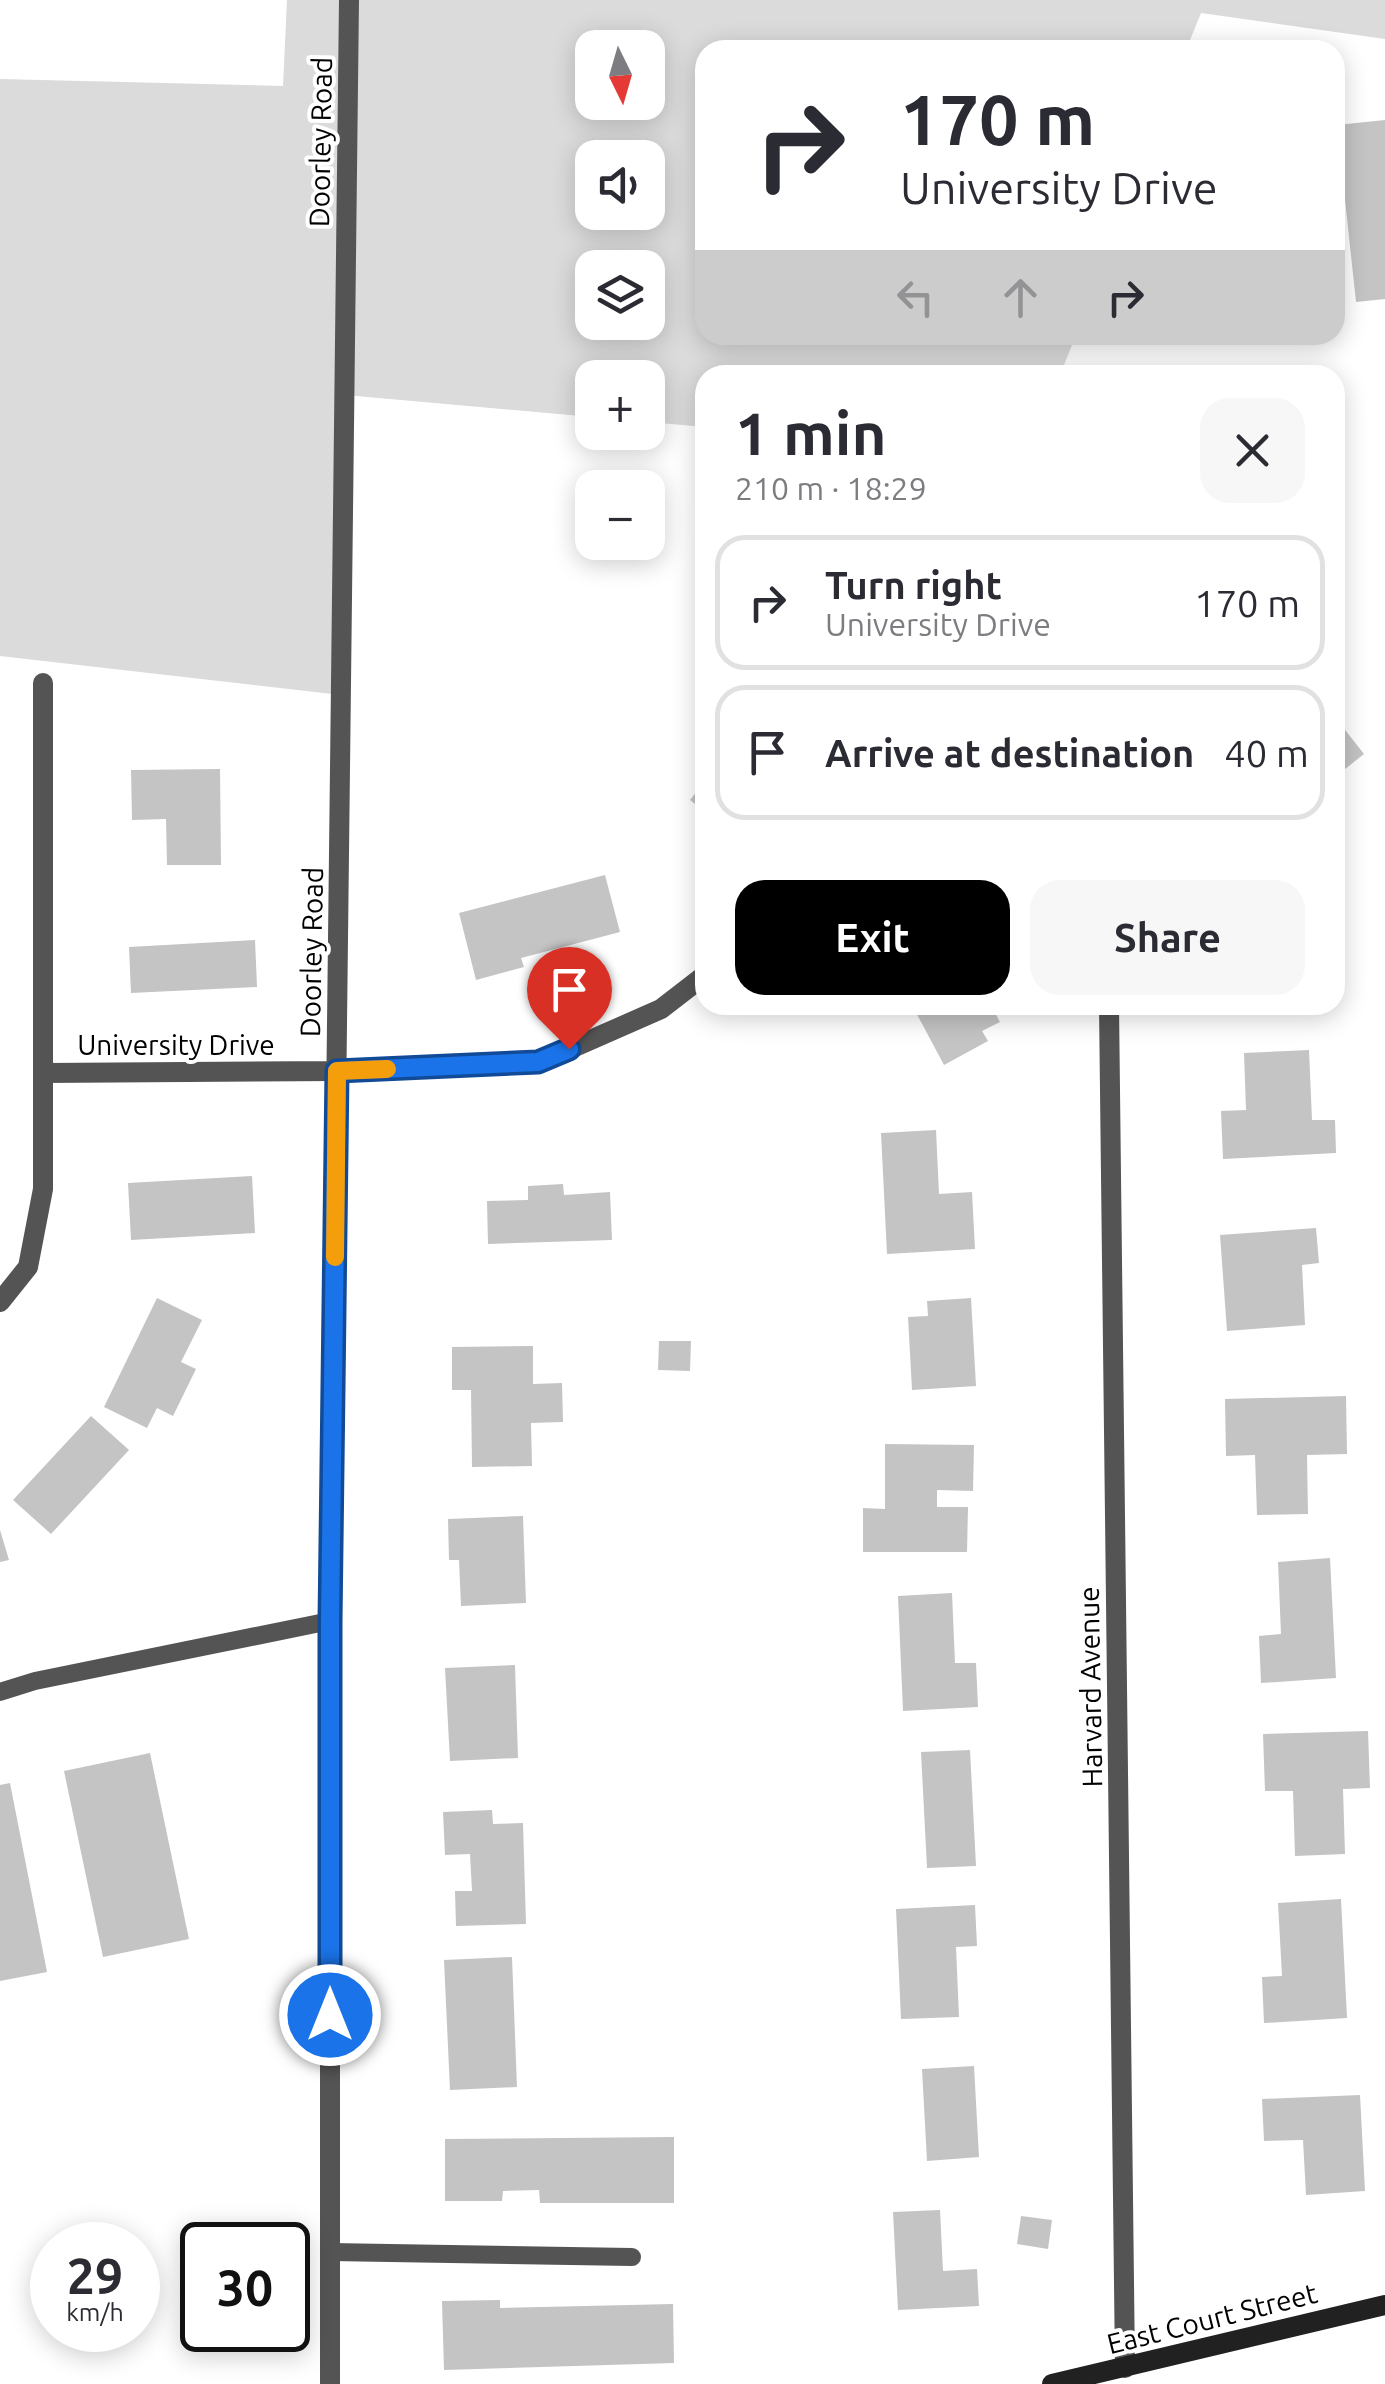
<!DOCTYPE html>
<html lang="en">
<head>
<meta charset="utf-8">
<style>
	body { margin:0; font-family:Ubuntu,sans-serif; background:#f7f7f7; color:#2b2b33; height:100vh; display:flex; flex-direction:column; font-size:38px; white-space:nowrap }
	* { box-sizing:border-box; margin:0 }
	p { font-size:32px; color:#7c7c81 }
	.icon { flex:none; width:55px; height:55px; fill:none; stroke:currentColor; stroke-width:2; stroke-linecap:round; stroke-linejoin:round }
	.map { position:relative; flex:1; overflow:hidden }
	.details { position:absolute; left:695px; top:365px; width:650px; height:650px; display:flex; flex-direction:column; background:#fff; border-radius:30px; box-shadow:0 5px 25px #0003 }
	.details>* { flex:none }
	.guide { position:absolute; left:695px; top:40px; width:650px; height:305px; border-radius:30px; box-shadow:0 5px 25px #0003; background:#fff; color:#2b2b33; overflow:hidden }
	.needle { width:65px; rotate:175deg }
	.tools { position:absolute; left:575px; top:30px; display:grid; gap:20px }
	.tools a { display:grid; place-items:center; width:90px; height:90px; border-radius:20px; background:#fff; box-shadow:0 5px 25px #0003; font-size:50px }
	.speed { position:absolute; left:30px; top:2222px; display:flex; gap:20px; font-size:50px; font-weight:700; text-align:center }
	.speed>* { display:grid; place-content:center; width:130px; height:130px; border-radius:50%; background:#fff; box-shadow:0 5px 25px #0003; line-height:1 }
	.speed small { font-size:25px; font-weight:400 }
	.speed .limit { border:5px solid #111; border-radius:15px; background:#fff; color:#111 }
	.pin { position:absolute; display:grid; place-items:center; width:85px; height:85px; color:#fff; margin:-102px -42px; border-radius:50% 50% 50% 0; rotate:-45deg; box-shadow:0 0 10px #0007 }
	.pin .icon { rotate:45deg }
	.me { position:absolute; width:110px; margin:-55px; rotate:0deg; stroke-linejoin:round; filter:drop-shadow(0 0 8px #0008) }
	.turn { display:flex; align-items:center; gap:35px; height:210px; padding:0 40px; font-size:45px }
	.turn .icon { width:130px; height:130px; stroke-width:2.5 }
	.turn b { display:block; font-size:70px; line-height:85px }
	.lanes { display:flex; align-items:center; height:95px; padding:0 40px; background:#0003; justify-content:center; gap:50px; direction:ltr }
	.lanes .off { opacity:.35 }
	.round { display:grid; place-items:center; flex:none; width:105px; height:105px; border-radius:30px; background:#f7f7f7 }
	.overview { display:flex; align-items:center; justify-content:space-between; height:170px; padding:0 40px }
	h1 { font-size:60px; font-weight:700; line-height:75px }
	.primary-button { display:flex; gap:20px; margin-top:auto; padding:20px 40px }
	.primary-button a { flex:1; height:115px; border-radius:30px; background:#000; color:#fff; font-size:40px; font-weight:700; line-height:115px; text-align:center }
	.primary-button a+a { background:#f7f7f7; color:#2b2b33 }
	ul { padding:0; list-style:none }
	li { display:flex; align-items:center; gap:30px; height:135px; margin:0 20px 15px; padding:0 20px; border:5px solid #e1e1e2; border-radius:30px }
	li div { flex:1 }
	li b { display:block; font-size:38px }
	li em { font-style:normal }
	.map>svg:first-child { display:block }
</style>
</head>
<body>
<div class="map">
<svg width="1385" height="2384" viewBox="0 0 1385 2384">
	<rect width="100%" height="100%" fill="#fff"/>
	<path fill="#dbdbdb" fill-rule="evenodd" d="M287 0H1385V39L1201 13 1186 50H705V335H1076L1060 375H705V427L648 422V378H592V417L345 395 341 695 0 656V79L283 86ZM592 48H648V102H592ZM592 158H648V212H592ZM592 268H648V322H592Z"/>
	<g fill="#c4c4c4">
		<polygon points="1385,120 1385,299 1356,302 1337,125"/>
		<polygon points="1335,717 1364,754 1335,777"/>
		<polygon points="220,769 221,865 167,865 166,819 132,820 131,770"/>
		<polygon points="705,781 705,812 690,800"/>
		<polygon points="605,875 620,932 521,958 524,967 476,980 459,913"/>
		<polygon points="1335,879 1343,880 1337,923 1335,923"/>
		<polygon points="255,940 257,987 131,993 129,947"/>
		<polygon points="912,1005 970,1005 972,1008 991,1005 1000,1022 982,1031 988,1041 944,1065"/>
		<polygon points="1309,1050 1312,1120 1335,1120 1336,1153 1223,1159 1221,1111 1246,1110 1244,1053"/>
		<polygon points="936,1130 939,1194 972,1192 975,1249 887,1254 881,1133"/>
		<polygon points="252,1176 255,1233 131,1240 128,1183"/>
		<polygon points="563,1184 564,1195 610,1192 612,1240 488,1244 487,1201 528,1200 528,1186"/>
		<polygon points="1316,1228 1319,1263 1302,1265 1305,1325 1227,1331 1220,1235"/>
		<polygon points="157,1298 202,1320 181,1362 196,1369 173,1416 157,1408 147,1428 104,1407"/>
		<polygon points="971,1298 976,1386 912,1390 908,1317 928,1316 927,1301"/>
		<polygon points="659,1341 691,1341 690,1371 658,1370"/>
		<polygon points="533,1346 533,1384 562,1383 563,1422 531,1423 532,1466 472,1467 471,1390 452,1390 452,1347"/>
		<polygon points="1346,1396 1347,1454 1307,1455 1308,1514 1257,1515 1255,1455 1226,1456 1225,1399"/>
		<polygon points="91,1416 129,1450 51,1534 13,1500"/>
		<polygon points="885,1444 974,1445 973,1491 937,1490 937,1507 968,1507 967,1552 863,1552 863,1508 885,1509"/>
		<polygon points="523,1516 526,1603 461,1606 459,1560 449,1560 448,1519"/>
		<polygon points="0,1530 9,1560 0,1562"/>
		<polygon points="1330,1558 1336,1678 1261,1683 1259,1636 1281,1634 1278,1562"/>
		<polygon points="952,1593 955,1663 976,1663 978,1707 903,1711 898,1596"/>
		<polygon points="515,1665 518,1758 450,1761 445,1668"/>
		<polygon points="1368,1731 1370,1788 1343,1789 1345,1854 1295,1856 1293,1791 1265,1791 1263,1734"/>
		<polygon points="970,1750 976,1866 927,1868 921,1752"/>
		<polygon points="150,1753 189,1939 103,1957 64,1771"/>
		<polygon points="10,1783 47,1972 0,1981 0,1785"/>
		<polygon points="492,1810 493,1824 523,1823 526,1924 456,1926 455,1891 472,1891 470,1854 445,1855 443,1812"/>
		<polygon points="1341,1899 1347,2018 1264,2023 1262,1977 1282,1976 1278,1903"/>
		<polygon points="975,1905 977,1946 956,1947 959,2017 901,2019 896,1909"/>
		<polygon points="512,1957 517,2087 450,2090 444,1960"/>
		<polygon points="974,2066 979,2157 927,2161 922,2069"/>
		<polygon points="1360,2095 1365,2191 1306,2195 1303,2140 1264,2141 1262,2099"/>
		<polygon points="674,2137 674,2203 540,2203 539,2190 503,2191 502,2201 445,2201 445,2139"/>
		<polygon points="940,2210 943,2271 977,2269 979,2306 898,2310 893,2212"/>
		<polygon points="1021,2216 1052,2220 1048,2249 1017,2244"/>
		<polygon points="500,2300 500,2308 673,2304 674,2363 444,2370 442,2301"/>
	</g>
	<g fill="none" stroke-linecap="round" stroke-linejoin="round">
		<g stroke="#545454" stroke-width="18">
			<polyline points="0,1692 35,1681 330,1621"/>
			<polyline points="330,2252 632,2257"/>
		</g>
		<g stroke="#545454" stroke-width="20">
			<polyline points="1109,1005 1125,2368"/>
			<polyline points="44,1073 337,1071 538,1063 661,1009 705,975"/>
			<polyline points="0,1302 28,1267 43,1189 43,683"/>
			<polyline points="330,2384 330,1621 349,0"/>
		</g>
		<polyline stroke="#212121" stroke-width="20" points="1052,2384 1385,2305"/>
	</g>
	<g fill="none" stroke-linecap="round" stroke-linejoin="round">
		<g stroke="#114b97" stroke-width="25">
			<polyline id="route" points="330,2015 330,1622 337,1071 538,1062 569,1049"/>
		</g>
		<use href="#route" stroke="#1a73e8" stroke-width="18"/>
		<polyline stroke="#f59e0b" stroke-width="18" points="335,1257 337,1071 387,1069"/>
	</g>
	<g text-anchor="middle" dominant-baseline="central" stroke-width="8" stroke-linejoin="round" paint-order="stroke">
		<g font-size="28" fill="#000" stroke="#fff">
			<text transform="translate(320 142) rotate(-89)">Doorley Road</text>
			<text transform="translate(311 952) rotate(-89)">Doorley Road</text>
			<text x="176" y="1044">University Drive</text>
			<text transform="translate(1090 1687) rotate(-91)">Harvard Avenue</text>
			<text transform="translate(1212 2318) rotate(-14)">East Court Street</text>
		</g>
	</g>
</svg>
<div class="tools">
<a><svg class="needle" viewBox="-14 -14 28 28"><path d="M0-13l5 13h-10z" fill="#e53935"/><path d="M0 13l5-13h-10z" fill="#7c7c81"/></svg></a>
<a><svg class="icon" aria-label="sound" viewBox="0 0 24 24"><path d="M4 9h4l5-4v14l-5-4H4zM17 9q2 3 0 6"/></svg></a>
<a><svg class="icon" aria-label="layers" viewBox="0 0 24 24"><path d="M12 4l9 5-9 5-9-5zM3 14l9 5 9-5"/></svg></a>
<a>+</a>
<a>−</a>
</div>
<div class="speed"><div>29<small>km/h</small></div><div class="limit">30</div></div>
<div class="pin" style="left:569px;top:1049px;background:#d93025"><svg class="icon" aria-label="arrive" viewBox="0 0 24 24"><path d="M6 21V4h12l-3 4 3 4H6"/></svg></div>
<svg class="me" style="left:330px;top:2015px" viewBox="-20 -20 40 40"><circle r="17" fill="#1a73e8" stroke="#fff" stroke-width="3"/><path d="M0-11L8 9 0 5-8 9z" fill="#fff"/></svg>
<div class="guide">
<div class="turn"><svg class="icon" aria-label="right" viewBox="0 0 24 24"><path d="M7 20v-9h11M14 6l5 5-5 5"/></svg><div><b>170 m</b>University Drive</div></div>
<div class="lanes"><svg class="icon off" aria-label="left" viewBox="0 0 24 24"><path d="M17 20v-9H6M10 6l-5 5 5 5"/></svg><svg class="icon off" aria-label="ahead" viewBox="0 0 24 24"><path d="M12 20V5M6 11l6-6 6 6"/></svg><svg class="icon" aria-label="right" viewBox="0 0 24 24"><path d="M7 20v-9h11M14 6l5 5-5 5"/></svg></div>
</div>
<section class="details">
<div class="overview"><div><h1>1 min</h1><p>210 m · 18:29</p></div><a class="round"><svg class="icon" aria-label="close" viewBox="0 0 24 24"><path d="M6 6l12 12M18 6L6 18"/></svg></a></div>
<ul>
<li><svg class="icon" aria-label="right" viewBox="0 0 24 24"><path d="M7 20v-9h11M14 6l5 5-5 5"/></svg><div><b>Turn right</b><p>University Drive</p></div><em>170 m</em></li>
<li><svg class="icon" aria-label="arrive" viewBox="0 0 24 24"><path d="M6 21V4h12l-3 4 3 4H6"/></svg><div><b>Arrive at destination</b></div><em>40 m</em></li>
</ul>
<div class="primary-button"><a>Exit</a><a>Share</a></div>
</section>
</div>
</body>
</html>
